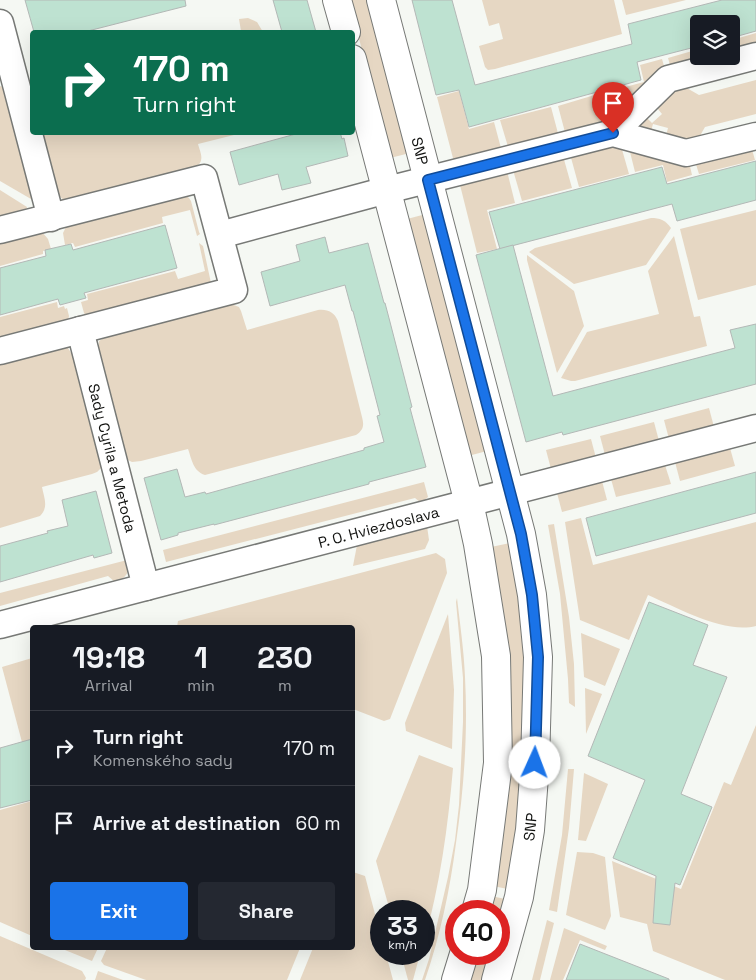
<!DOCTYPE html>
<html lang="en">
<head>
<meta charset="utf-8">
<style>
	body { margin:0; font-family:"Space Grotesk",sans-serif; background:#242831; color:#f1f3f6; height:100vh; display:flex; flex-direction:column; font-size:19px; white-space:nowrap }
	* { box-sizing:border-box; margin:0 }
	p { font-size:16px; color:#9ea1a6 }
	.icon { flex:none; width:28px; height:28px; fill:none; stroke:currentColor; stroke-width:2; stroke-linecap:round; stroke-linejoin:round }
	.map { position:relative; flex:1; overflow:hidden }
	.side { position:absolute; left:30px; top:625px; width:325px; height:325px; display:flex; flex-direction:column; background:#171b24; border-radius:5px; box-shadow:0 5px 20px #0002 }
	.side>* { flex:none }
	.hud { position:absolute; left:30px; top:30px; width:325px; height:105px; border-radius:5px; box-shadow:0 5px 20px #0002; background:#0b6e4f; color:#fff; overflow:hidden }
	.buttons { position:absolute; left:690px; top:15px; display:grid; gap:10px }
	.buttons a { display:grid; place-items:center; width:50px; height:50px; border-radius:5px; background:#171b24; box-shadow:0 5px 20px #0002; font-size:25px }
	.speed { position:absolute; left:370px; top:900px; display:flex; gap:10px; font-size:25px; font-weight:700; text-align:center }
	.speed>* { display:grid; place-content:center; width:65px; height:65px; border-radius:50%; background:#171b24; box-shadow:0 5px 20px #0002; line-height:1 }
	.speed small { font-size:12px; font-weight:400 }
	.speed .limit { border:8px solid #d22; background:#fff; color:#111 }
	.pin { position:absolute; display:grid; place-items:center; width:42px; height:42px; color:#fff; margin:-51px -21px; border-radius:50% 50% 50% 0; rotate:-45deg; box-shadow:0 0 5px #0007 }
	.pin .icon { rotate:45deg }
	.me { position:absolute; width:55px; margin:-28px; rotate:2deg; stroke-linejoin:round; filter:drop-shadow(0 0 4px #0008) }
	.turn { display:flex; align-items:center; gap:18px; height:105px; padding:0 20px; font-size:22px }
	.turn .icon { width:65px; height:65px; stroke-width:2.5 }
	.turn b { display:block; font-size:35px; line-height:42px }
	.eta { display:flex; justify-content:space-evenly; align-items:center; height:85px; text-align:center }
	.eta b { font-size:30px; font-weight:700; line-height:35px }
	.action { display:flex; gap:10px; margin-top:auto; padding:10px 20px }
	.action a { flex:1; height:58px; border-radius:5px; background:#1a73e8; color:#fff; font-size:20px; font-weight:700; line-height:58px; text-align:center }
	.action a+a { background:#242831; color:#f1f3f6 }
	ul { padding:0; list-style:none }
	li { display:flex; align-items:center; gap:15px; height:75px; padding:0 20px; border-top:1px solid #363941 }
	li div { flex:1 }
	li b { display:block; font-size:19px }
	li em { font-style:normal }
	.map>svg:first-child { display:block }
</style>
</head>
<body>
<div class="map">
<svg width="756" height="980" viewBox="0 0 756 980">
	<rect width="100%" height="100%" fill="#f5f8f3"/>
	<g fill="#e6d7c3" fill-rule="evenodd">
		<polygon points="349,0 370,0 410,153 390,158"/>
		<polygon points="482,0 614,0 622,34 495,69 488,70 485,67 479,46 503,39 499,23 489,26"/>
		<polygon points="622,0 686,0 626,15"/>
		<polygon points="248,18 257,22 263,32 235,32 241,31 239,19"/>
		<polygon points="756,33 756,49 735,55 732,40"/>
		<polygon points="699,49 699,56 730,56 672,72 668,58"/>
		<polygon points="662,59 666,73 621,115 614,90 644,82 640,65"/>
		<path d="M756 80V114L705 127 693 148 664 143 668 128 653 124 649 138C639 128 636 127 642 113L652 123 662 114 653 103 678 83 699 95Z"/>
		<polygon points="0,86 3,87 32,197 31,199 0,181"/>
		<polygon points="459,91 469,129 494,122 502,152 454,162 437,97"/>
		<polygon points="608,91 615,119 566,136 558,106"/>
		<polygon points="551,107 559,137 509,150 500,120"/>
		<path d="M43 133H242L198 144C200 152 205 160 197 166L73 200C66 201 63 201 59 195Z"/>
		<polygon points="611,144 621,146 629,174 579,187 570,154"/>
		<polygon points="751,146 755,160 699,174 695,161"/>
		<polygon points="629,148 689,162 692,175 667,182 663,165 635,172"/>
		<polygon points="563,156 572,188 522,201 513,170"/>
		<polygon points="507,171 515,203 487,210 497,249 477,253 460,185"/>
		<polygon points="0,190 27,207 26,210 0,217"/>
		<polygon points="183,193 189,198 191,201 199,232 200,234 197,236 190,210 162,217 163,223 75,247 73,243 65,245 63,233 67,225"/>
		<polygon points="756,210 756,285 698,300 680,229"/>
		<polygon points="426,214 487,451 468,456 407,219"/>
		<path d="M651 218C660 218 665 220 671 228L646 265 574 284 529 252 535 248Z"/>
		<polygon points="42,232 48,239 51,249 43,251 43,254 0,266 0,240"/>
		<polygon points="674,236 694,317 700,316 707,346 575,381 571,381 561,378 587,332 659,314 648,271"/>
		<polygon points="199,243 203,246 211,283 88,318 84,313 81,302 88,300 87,294 175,271 178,279 205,271"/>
		<polygon points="527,255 574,291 584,326 557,373 527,260"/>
		<polygon points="57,302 58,308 64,306 65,309 67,308 69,316 68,321 0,343 0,317"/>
		<path d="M231 304 239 307 241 311 247 330 318 310C328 309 334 312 338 321L362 417C364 425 364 430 356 435L205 475C193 471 192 460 188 449L141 461 132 462 126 459 98 349 99 341 106 337Z"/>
		<path d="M64 347 68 348 73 356 103 466 97 472 92 474 42 487C44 498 49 507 40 516L0 528V364Z"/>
		<polygon points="709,408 714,427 669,439 664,420"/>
		<polygon points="654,422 659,441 605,455 600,436"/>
		<polygon points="591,439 596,458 551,469 546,450"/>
		<polygon points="730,448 735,466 680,481 675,462"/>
		<polygon points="665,465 671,484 616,497 611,479"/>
		<polygon points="602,481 607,500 562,512 557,493"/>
		<polygon points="424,482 428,497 421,503 415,498 166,562 163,550"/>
		<path d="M581 518 593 565 756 522V626C724 634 678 608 648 595L629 640 580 620 565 522Z"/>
		<polygon points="554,524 569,617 574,664 575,707 569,703 568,679 560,594 548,525"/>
		<polygon points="427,526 429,540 425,549 353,566 357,545"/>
		<polygon points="510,543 515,570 527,671 527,758 507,758 491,547"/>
		<polygon points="436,553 445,559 447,573 390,719 384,721 353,709 352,628 177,627 178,621"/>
		<path d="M131 559C129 571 127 579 115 582L108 576 0 606V593Z"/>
		<path d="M457 598C460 624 464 651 465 677 468 733 464 788 456 843 450 890 440 936 425 980H422L429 959 448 877 455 840 459 805 463 722V678L456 602Z"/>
		<polygon points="448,614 454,690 452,749 406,731 405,723"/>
		<polygon points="581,633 620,649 605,686 584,677"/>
		<polygon points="32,658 32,739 23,746 2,667"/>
		<polygon points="585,688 602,694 586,734"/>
		<path d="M756 725V980H725L653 951 647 924 620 917 612 861 681 889 724 782 731 785ZM655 901 673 902 670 924 653 923Z"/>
		<path d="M419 755 453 768C448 827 440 885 424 942V911H390L376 861Z"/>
		<polygon points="507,768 527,769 512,890 493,886"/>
		<polygon points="568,769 574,769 569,828 557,912 549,910 562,835"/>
		<polygon points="584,773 608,784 586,841 578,840"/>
		<polygon points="32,801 32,936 0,922 0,810"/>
		<polygon points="577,852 593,853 605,857 611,916 605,930 566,915"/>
		<polygon points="353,872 365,876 381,937 381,954 386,954 393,980 300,980 313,948 352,948"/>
		<polygon points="491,896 510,900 499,946 499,911 488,911"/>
		<polygon points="547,920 554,923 540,980 532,980"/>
		<polygon points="564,928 607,946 605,950 580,940 563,980 550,980"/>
		<polygon points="0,936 82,971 86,978 85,980 0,980"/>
		<polygon points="60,948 98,948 92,961"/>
		<polygon points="107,948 300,948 287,980 146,980 104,965 101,961"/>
		<polygon points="401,954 420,954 413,980 408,980"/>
		<polygon points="478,954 497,954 489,980 471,980"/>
		<polygon points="98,971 123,980 95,980"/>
	</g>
	<g fill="#bee2d1" stroke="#b3b8b6">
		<polygon points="25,0 185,0 186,6 84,32 34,32"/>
		<polygon points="273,0 307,0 316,32 282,32"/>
		<polygon points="412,0 452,0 475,85 632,44 628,24 722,0 756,0 756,31 731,38 731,24 699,24 699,46 637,62 641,80 469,127 459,90 436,95"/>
		<polygon points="303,132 340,132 342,139 344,138 348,156 306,167 311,183 282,190 278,174 239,185 230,152"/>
		<polygon points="756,161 756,200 677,221 672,204 500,249 489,212 662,167 667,184"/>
		<polygon points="165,225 177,268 84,293 86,298 60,305 58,299 0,315 0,268 46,256 45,250 71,244 73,250"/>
		<polygon points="325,237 329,253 368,243 384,303 385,303 390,322 412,407 410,408 426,467 369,482 369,484 214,525 214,524 178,533 178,535 161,540 144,478 177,469 185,497 205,492 206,494 364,450 364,448 384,442 377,416 380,415 353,311 352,311 345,285 270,306 261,272 300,261 296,245"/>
		<polygon points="513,245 553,396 735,348 730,330 756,324 756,384 563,435 562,432 526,442 476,255"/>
		<polygon points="756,472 756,513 596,556 586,518"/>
		<polygon points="96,491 112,553 94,558 93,555 0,582 0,546 48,533 47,531 68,526 62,500"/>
		<polygon points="649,602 708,625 693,665 727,677 681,794 712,807 680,885 675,883 670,925 653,923 656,876 613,858 645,780 588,756"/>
		<polygon points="32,739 32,800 0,808 0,748"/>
		<polygon points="580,944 669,979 669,980 566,980"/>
	</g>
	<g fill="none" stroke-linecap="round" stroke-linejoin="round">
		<g stroke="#777976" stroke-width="29">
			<g id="minor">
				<polyline points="0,23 51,218"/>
				<polyline points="613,133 668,79 756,56"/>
				<polyline points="0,230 204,178 234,290 0,351"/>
				<polyline points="220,235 387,190 613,133 686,153 756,136"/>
				<path id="s1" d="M80 330 146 587"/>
				<path id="s2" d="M0 625 756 428"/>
			</g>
		</g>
		<g stroke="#777976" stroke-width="30">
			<g id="tertiary">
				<polyline points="337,0 346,32"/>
				<path id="s3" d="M381 0 521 534 532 595 538 657 535 763 530 830 519 897 496 980"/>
				<polyline points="352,59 469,503 478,544 496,656 498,763 482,890 476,911"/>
				<polyline points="456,980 464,954"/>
			</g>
		</g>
		<use href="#minor" stroke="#fff" stroke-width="26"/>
		<use href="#tertiary" stroke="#fff" stroke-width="28"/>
	</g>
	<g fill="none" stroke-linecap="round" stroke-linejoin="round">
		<g stroke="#114b97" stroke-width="12">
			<polyline id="route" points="535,763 538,657 532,595 521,534 428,180 613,133"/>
		</g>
		<use href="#route" stroke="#1a73e8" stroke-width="9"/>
	</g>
	<g text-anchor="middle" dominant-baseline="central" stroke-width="4" stroke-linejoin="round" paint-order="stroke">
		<g font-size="15" fill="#10110f" stroke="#fff">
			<text stroke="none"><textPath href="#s3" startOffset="156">SNP</textPath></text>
			<text stroke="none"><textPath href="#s1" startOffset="132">Sady Cyrila a Metoda</textPath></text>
			<text stroke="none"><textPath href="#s2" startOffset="391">P. O. Hviezdoslava</textPath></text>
			<text transform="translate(530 827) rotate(-84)">SNP</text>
		</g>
	</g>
</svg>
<div class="buttons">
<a><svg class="icon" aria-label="layers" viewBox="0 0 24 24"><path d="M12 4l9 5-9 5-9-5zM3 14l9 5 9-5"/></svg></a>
</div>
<div class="speed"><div>33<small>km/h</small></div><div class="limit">40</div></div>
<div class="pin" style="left:613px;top:133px;background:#d93025"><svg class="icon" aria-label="arrive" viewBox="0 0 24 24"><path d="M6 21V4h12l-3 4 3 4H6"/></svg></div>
<svg class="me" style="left:535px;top:763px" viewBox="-20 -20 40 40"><circle r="19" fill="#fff"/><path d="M0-13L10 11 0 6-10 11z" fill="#1a73e8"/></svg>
<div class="hud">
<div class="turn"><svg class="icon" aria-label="right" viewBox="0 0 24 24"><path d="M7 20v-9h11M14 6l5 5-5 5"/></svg><div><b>170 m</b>Turn right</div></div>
</div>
<section class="side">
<div class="eta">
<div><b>19:18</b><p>Arrival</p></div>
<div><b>1</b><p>min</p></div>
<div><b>230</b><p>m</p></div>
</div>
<ul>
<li><svg class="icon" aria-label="right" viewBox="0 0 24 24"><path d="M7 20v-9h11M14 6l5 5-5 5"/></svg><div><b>Turn right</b><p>Komenského sady</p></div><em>170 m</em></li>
<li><svg class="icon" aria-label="arrive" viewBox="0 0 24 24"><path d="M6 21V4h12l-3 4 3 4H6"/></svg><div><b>Arrive at destination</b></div><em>60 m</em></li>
</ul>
<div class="action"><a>Exit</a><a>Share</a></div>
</section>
</div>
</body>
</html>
